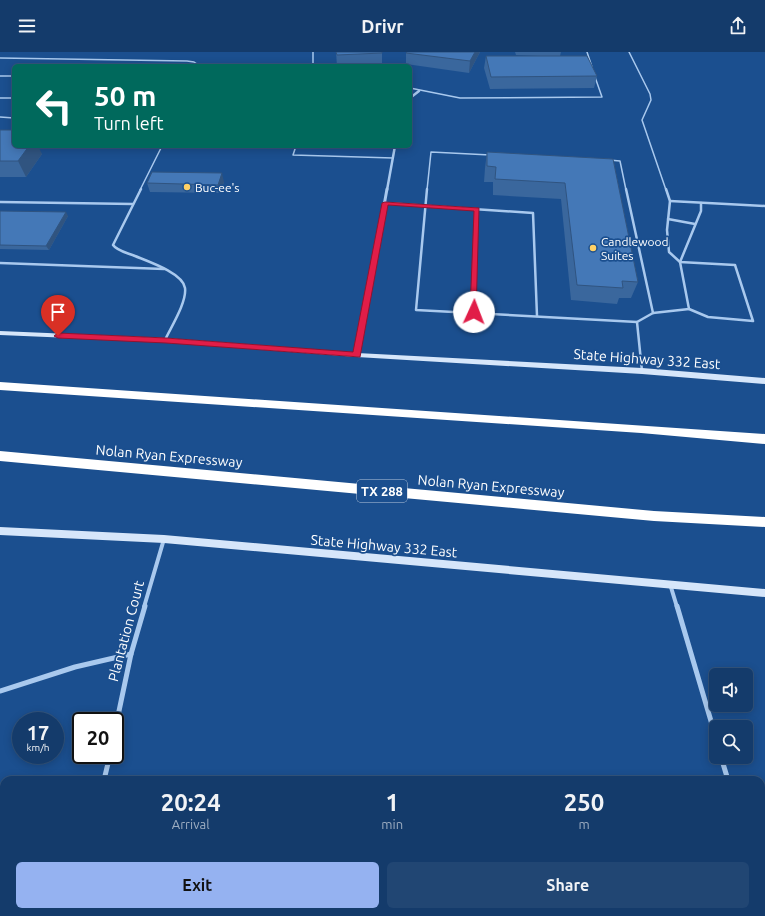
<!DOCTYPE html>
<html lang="en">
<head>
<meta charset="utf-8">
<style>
	body { margin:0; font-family:Ubuntu,sans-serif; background:#214673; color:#f1f3f6; height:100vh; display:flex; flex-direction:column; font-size:15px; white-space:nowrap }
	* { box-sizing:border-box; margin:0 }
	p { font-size:13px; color:#9dadc1 }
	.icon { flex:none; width:22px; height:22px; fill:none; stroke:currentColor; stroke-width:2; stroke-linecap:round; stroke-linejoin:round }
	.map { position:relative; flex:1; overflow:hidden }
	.panel { position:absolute; left:0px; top:724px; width:765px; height:140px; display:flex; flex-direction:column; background:#143b6b; border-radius:12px 12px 0 0; box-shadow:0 2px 10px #0003,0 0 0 1px #33557e }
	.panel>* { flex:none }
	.hud { position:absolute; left:12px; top:12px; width:400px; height:84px; border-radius:6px; box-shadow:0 2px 10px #0003,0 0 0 1px #33557e; background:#00695c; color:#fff; overflow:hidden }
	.tools { position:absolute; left:709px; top:616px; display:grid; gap:8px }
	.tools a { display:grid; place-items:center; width:44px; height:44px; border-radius:6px; background:#143b6b; box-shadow:0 2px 10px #0003,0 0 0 1px #33557e; font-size:20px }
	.speed { position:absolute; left:12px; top:660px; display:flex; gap:8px; font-size:20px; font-weight:700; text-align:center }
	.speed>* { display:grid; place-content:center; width:52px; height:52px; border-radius:50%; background:#143b6b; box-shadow:0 2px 10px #0003,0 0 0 1px #33557e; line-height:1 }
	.speed small { font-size:10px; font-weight:400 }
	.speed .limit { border:2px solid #111; border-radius:6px; background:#fff; color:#111 }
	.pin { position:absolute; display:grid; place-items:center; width:34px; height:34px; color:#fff; margin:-41px -17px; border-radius:50% 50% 50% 0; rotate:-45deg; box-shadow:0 0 4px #0007 }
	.pin .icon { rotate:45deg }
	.me { position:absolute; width:44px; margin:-22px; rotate:2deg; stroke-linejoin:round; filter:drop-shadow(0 0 3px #0008) }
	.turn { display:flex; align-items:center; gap:14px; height:84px; padding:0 16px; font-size:18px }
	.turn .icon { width:52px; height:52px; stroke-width:2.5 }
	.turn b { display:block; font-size:28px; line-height:34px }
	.eta { display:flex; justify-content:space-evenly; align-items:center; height:68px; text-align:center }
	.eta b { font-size:24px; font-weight:600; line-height:28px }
	.primary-button { display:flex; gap:8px; margin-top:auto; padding:8px 16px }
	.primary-button a { flex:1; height:46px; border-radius:6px; background:#95b2f1; color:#111; font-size:16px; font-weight:600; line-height:46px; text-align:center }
	.primary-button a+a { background:#214673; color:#f1f3f6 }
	header { display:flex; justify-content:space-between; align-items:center; height:52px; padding:0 16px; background:#143b6b; font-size:18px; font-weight:600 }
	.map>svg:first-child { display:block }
</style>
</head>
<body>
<header><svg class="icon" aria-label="menu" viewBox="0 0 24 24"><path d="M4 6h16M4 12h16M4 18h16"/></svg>Drivr<svg class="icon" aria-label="share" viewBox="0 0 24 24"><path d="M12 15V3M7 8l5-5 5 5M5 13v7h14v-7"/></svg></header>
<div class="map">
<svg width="765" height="864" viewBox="0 0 765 864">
	<rect width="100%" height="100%" fill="#1b4f8f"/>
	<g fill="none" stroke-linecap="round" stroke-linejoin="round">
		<g stroke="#a9c9ee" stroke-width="1.5">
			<polyline points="313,0 313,14"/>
			<polyline points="587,0 592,15"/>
			<polyline points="629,0 650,42 651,48 642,68 666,138"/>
			<polyline points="0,6 187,9 194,10 200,14"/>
			<polyline points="0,24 14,24"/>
			<polyline points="410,36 460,46 602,45 595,25"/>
			<polyline points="0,46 14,46"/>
			<polyline points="0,65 14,66"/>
			<polyline points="296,94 293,103 393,106"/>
			<polyline points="609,108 620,109 626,138"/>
			<polyline points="140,138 162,94"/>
			<polyline points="427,138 431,100 490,103"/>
		</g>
		<g stroke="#a9c9ee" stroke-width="2.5">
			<path d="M141 137 113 193C117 199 128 201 135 204 147 209 183 221 185 236 187 250 171 275 165 288"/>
			<polyline points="427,137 416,258 637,270"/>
			<polyline points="626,137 653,261"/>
			<polyline points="666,137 670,149 667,178 669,200 680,210 735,213 753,269 708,265 689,257"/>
			<polyline points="670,149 765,154"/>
			<polyline points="0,150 133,152"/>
			<polyline points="385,151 533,161 537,264"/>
			<polyline points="668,167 695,172"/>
			<polyline points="0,211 164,217"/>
			<polyline points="474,260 477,158"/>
			<polyline points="642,319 637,270 653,261 689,257 680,210 701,159 701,151"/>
		</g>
		<g stroke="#a9c9ee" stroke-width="2.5">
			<polyline points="410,46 419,39"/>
			<polyline points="387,138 395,94"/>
		</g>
		<polyline stroke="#a9c9ee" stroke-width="3" points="357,303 387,137"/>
		<g stroke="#a9c9ee" stroke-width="4">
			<polyline points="670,532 677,555"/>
			<polyline points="144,555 164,487"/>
		</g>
		<g stroke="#a9c9ee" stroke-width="5">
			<polyline points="677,554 716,686"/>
			<polyline points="0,639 75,615 131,602"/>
			<polyline points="115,678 131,602 145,554"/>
			<polyline points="721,705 728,728"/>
			<polyline points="104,728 110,703"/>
			<polyline points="761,827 765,839"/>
			<polyline points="74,864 75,860"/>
		</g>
		<g fill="#d6e6fa" fill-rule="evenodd">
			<polygon points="0,279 165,286 357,301 642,316 765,326 765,332 642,322 357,305 165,290 0,283"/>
			<polygon points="0,475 164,483 765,537 765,545 164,491 0,483"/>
		</g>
		<g fill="#fff" fill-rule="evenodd">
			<polygon points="0,330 765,382 765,392 641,381 0,338"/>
			<polygon points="0,399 654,459 765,465 765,475 654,469 0,409"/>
		</g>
	</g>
	<g fill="#3a679d">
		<polygon points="336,0 382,0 382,13 337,14"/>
		<polygon points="480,0 469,21 406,12 406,1"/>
		<polygon points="515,0 561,0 560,4 597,24 594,36 490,37 484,16 486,4 540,4 516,3"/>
		<polygon points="0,78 42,102 26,125 0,125"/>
		<polygon points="334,94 361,94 361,95"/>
		<polygon points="487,100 613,107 638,230 631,246 619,246 617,252 571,248 561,147 493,143 493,130 484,130 485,116"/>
		<polygon points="224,130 220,141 150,140 147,131"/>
		<polygon points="0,159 68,164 49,198 0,197"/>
	</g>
	<g fill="#305480">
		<polygon points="475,0 480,0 469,21 470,9"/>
		<polygon points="27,94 38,94 42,102 26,125 18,109"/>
		<polygon points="222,121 224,130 220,141 218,133"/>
		<polygon points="66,160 68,164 49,198 46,194"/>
	</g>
	<g fill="#4478b7" stroke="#305480">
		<polygon points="336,0 382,0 382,1 337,3"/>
		<polygon points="407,0 475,0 470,9 406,1"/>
		<polygon points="486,4 587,4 597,24 491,25"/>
		<polygon points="0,78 14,78 14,94 29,94 18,109 0,109"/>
		<polygon points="487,100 613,107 638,230 622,229 623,236 577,233 565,131 495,127 496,115 487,114"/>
		<polygon points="152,120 222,121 218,133 147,131"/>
		<polygon points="0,159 66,160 46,194 0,193"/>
	</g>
	<polygon fill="#e11d48" stroke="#92132f" points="385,150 479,156 476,262 470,260 474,159 388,153 360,305 166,291 58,286 54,284 58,281 166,286 353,300 382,151"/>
	<g fill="#ffd166" stroke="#1b4f8f" stroke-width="1.5">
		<circle cx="187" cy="135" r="4"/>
		<circle cx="593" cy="196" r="4"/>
	</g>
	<g text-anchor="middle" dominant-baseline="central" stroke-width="3.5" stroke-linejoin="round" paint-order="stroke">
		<g font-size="12" fill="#fff" stroke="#1b4f8f" text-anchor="start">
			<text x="195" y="135">Buc-ee's</text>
			<text x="601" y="189">Candlewood<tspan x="601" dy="14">Suites</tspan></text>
		</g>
		<rect fill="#1b4f8f" stroke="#bbcadd" stroke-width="1" x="357" y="428" width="50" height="22" rx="3"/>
		<g font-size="13" font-weight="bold" fill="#fff">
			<text x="382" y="439">TX 288</text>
		</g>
		<g font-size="14" fill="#fff" stroke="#1b4f8f">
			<text transform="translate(647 307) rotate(4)">State Highway 332 East</text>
			<text transform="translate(169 404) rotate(5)">Nolan Ryan Expressway</text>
			<text transform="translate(491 434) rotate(5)">Nolan Ryan Expressway</text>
			<text transform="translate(384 494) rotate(5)">State Highway 332 East</text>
			<text transform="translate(126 579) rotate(-75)">Plantation Court</text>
		</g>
	</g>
</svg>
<div class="tools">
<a><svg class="icon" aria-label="sound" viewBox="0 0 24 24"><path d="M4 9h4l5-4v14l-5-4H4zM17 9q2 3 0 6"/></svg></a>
<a><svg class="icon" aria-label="search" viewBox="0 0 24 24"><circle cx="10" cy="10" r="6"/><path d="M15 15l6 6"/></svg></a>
</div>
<div class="speed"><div>17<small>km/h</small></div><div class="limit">20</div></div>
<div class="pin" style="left:58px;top:284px;background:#d93025"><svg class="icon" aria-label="arrive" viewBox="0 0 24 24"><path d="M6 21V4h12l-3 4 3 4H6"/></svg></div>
<svg class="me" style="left:474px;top:260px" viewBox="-20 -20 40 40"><circle r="19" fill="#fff"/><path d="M0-13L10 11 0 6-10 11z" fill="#e11d48"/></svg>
<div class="hud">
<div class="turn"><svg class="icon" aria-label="left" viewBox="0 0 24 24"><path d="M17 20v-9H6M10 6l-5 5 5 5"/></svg><div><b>50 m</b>Turn left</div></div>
</div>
<section class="panel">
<div class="eta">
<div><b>20:24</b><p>Arrival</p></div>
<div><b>1</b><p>min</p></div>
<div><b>250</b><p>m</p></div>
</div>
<div class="primary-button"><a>Exit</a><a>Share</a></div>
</section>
</div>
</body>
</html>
